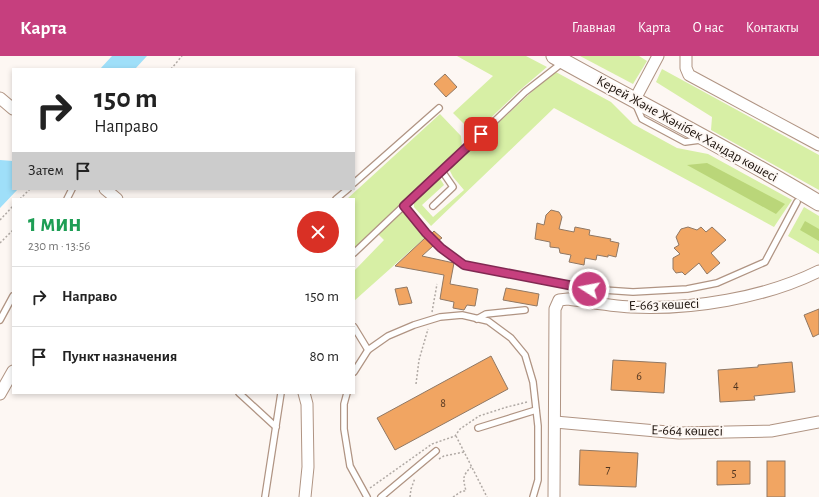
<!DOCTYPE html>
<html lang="ru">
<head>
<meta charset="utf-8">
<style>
	body { margin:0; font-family:"Alegreya Sans",sans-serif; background:#f6f6f6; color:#222; height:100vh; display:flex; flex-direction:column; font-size:15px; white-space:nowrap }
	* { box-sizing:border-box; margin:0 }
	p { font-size:13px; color:#767676 }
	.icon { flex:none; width:22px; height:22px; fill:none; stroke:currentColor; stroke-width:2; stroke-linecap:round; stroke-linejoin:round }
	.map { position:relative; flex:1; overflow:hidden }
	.side { position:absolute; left:12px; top:142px; width:343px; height:196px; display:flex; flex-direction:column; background:#fff; border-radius:0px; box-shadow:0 2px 6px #0003 }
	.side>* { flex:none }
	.top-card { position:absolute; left:12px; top:12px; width:343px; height:122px; border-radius:0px; box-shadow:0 2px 6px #0003; background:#fff; color:#222; overflow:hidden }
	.pin { position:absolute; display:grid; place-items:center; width:34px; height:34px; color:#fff; margin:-17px; border-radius:8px; box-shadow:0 2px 6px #0006 }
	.me { position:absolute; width:44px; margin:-22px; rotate:281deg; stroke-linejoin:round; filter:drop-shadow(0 0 3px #0008) }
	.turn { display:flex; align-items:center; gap:14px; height:84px; padding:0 16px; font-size:18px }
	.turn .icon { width:52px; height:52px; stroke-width:2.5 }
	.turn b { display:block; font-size:28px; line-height:34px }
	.then { display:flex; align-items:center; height:38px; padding:0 16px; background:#0003; gap:8px; font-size:15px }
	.round { display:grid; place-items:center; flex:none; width:42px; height:42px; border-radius:21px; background:#f6f6f6 }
	.summary { display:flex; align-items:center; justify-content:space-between; height:68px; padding:0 16px }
	h1 { font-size:24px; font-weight:700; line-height:30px; color:#1e9e55 }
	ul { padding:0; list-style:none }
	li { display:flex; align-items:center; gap:12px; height:60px; padding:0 16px; border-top:1px solid #e0e0e0 }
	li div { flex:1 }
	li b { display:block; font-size:15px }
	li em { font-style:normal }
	header { display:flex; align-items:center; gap:24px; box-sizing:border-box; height:56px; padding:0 20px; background:#c63f7e; color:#fff }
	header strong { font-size:19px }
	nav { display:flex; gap:22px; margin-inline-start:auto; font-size:14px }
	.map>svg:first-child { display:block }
</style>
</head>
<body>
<header>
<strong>Карта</strong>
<nav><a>Главная</a><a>Карта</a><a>О нас</a><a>Контакты</a></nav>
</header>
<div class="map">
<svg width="819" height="441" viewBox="0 0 819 441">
	<rect width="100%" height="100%" fill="#fdf7f3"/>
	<g fill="#d7efa5">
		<polygon points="457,0 526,0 547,11 520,34 475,77 471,75 453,57 493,20"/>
		<polygon points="580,0 639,0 647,5 633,28"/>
		<polygon points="662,13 819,99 819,134 711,74 712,61 656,26"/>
		<polygon points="554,15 611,46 633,68 677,92 708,98 792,144 774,171 554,52 431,170 414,151 414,145 404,154 428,179 354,245 354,215 384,184 378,178 439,121 444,129 422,149 433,161 464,134 453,121 449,113"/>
		<polygon points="440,58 461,80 462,90 354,193 354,143 347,143"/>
		<polygon points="804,151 819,160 819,198 788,180"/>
	</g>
	<g fill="#bad679">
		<polygon points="707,107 785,148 776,158 687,109"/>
		<polygon points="805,165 819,173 819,185 800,174"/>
	</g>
	<g fill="#9fdff9">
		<polygon points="112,0 147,0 135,13 100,13"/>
		<polygon points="0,104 13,105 13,133 18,133 0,152"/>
	</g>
	<g fill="#f1a562" stroke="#907864">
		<polygon points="445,18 457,31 446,41 434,28"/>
		<polygon points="551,154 559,156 562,161 559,173 574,176 575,171 590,174 589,179 611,183 610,185 619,187 616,201 608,199 608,201 597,199 596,204 585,202 584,209 569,206 571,199 560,197 559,192 550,191 550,186 535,183 537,167 544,169 546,159"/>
		<polygon points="688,171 697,174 701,171 706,176 712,171 726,184 711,197 720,207 707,218 699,207 685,219 682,216 676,217 673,213 673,202 680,198 674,192 679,189 676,181 681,173"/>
		<polygon points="434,175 442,182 439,184 432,177"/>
		<polygon points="425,182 433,190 422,200 454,207 450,228 478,233 475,250 467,249 464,254 453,252 454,246 440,243 444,219 395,210"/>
		<polygon points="407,231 412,247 399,249 395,233"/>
		<polygon points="506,232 539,238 537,250 503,244"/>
		<polygon points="819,253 819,278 813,281 804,259"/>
		<polygon points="491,300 508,333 395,394 377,362"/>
		<polygon points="613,304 666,307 664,337 611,334"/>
		<polygon points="792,306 795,336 754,340 755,344 720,346 718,314 758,311 758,309"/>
		<polygon points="580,394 638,397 636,431 579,429"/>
		<polygon points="717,405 750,405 750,428 717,429"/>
		<rect x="767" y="405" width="18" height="36"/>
	</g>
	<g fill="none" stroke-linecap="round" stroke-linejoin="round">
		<g stroke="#b09483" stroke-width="8">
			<g id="service">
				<polyline points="636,49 642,63 685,86 700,84"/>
				<polyline points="354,127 439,52"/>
				<polyline points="67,143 72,133"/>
				<polyline points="336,143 348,133"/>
				<polyline points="404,150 426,177 441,192 464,209 589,233 633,236 687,233 717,227 765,206 797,146"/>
				<polyline points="433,150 453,131 442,115"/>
				<polyline points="354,197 433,122 448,110 525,36 562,7"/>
				<polyline points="477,263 486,258 525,254"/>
				<polyline points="0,264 13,240"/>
				<polyline points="354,271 368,294"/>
				<polyline points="354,316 368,294 388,280 414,269 440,261 462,259 488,265 511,282 525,299 533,326 538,370 538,424 533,441"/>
				<polyline points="239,337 276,371"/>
				<polyline points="347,337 344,348 344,373 350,410 367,441"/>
				<polyline points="478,372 536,354"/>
				<polyline points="265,441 281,337"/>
				<polyline points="381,441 436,395"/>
			</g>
		</g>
		<g stroke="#b09483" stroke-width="13">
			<g id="minor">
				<polyline points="686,0 686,12 689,19 819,89"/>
				<polyline points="0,42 13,53"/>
				<polyline points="634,45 658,0"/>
				<polyline points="105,133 117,143"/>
				<polyline points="304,337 307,348 308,411 305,441"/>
				<polyline points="0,338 13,315"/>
				<polyline points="555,366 679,377 771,375 819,366"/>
				<path d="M554 441 555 253 559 244 568 243C589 246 610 250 631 251 691 254 765 242 819 215"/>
			</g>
		</g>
		<g stroke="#b09483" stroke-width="17">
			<path id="secondary" d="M554 0C642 49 733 95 819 147"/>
		</g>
		<g stroke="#b0a9a4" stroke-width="1.5" stroke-dasharray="2 2" stroke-linecap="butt">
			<polyline points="171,13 182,0"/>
			<polyline points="20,143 30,133"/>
			<polyline points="0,164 13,150"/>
			<polyline points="0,187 13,174"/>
			<polyline points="432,256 437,228"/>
			<polyline points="416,328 419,304 428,273"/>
			<polyline points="456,380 487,441"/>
			<polyline points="439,403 444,400 464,396"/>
			<polyline points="370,432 432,388 455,380 460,373 479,360 507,351 527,346"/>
			<polyline points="410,441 411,433 415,422"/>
			<path d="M453 441 462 435H466C463 423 462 420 471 411"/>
		</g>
		<use href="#service" stroke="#fff" stroke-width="5.5"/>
		<use href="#minor" stroke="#fff" stroke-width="11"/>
		<use href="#secondary" stroke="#fff" stroke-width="15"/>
	</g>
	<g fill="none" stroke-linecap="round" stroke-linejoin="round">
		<g stroke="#812952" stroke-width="10">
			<polyline id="route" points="481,78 404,150 426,177 441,192 464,209 589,233"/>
		</g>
		<use href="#route" stroke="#c63f7e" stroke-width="7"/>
	</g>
	<g text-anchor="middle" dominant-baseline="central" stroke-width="4" stroke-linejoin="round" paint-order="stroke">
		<g font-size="12" fill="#503520">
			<text x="639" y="320">6</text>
			<text x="736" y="329">4</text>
			<text x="443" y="347">8</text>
			<text x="608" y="413">7</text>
			<text x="734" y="417">5</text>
		</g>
		<g font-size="14" fill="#1a100a" stroke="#fdf7f3">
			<text transform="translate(687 73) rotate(29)">Керей Және Жәнібек Хандар көшесі</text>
			<text transform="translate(664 249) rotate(-2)">Е-663 көшесі</text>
			<text transform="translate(687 375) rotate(1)">Е-664 көшесі</text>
		</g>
	</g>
</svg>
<div class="pin" style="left:481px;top:78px;background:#d93025"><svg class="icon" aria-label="arrive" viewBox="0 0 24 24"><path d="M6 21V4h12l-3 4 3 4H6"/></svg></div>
<svg class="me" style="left:589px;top:233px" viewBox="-20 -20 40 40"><circle r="17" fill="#c63f7e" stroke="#fff" stroke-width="3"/><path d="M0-11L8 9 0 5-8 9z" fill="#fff"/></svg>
<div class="top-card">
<div class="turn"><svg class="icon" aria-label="right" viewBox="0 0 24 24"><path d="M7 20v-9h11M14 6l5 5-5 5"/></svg><div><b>150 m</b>Направо</div></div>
<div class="then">Затем<svg class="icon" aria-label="arrive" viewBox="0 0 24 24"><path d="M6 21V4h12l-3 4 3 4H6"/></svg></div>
</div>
<section class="side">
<div class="summary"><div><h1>1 мин</h1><p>230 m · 13:56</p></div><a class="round" style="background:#d93025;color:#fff"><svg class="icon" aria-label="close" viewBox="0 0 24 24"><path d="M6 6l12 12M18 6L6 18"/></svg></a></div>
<ul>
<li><svg class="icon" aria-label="right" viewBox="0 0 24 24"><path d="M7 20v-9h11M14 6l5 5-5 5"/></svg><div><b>Направо</b></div><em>150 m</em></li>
<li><svg class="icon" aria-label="arrive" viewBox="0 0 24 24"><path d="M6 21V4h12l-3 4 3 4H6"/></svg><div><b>Пункт назначения</b></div><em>80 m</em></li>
</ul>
</section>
</div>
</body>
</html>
